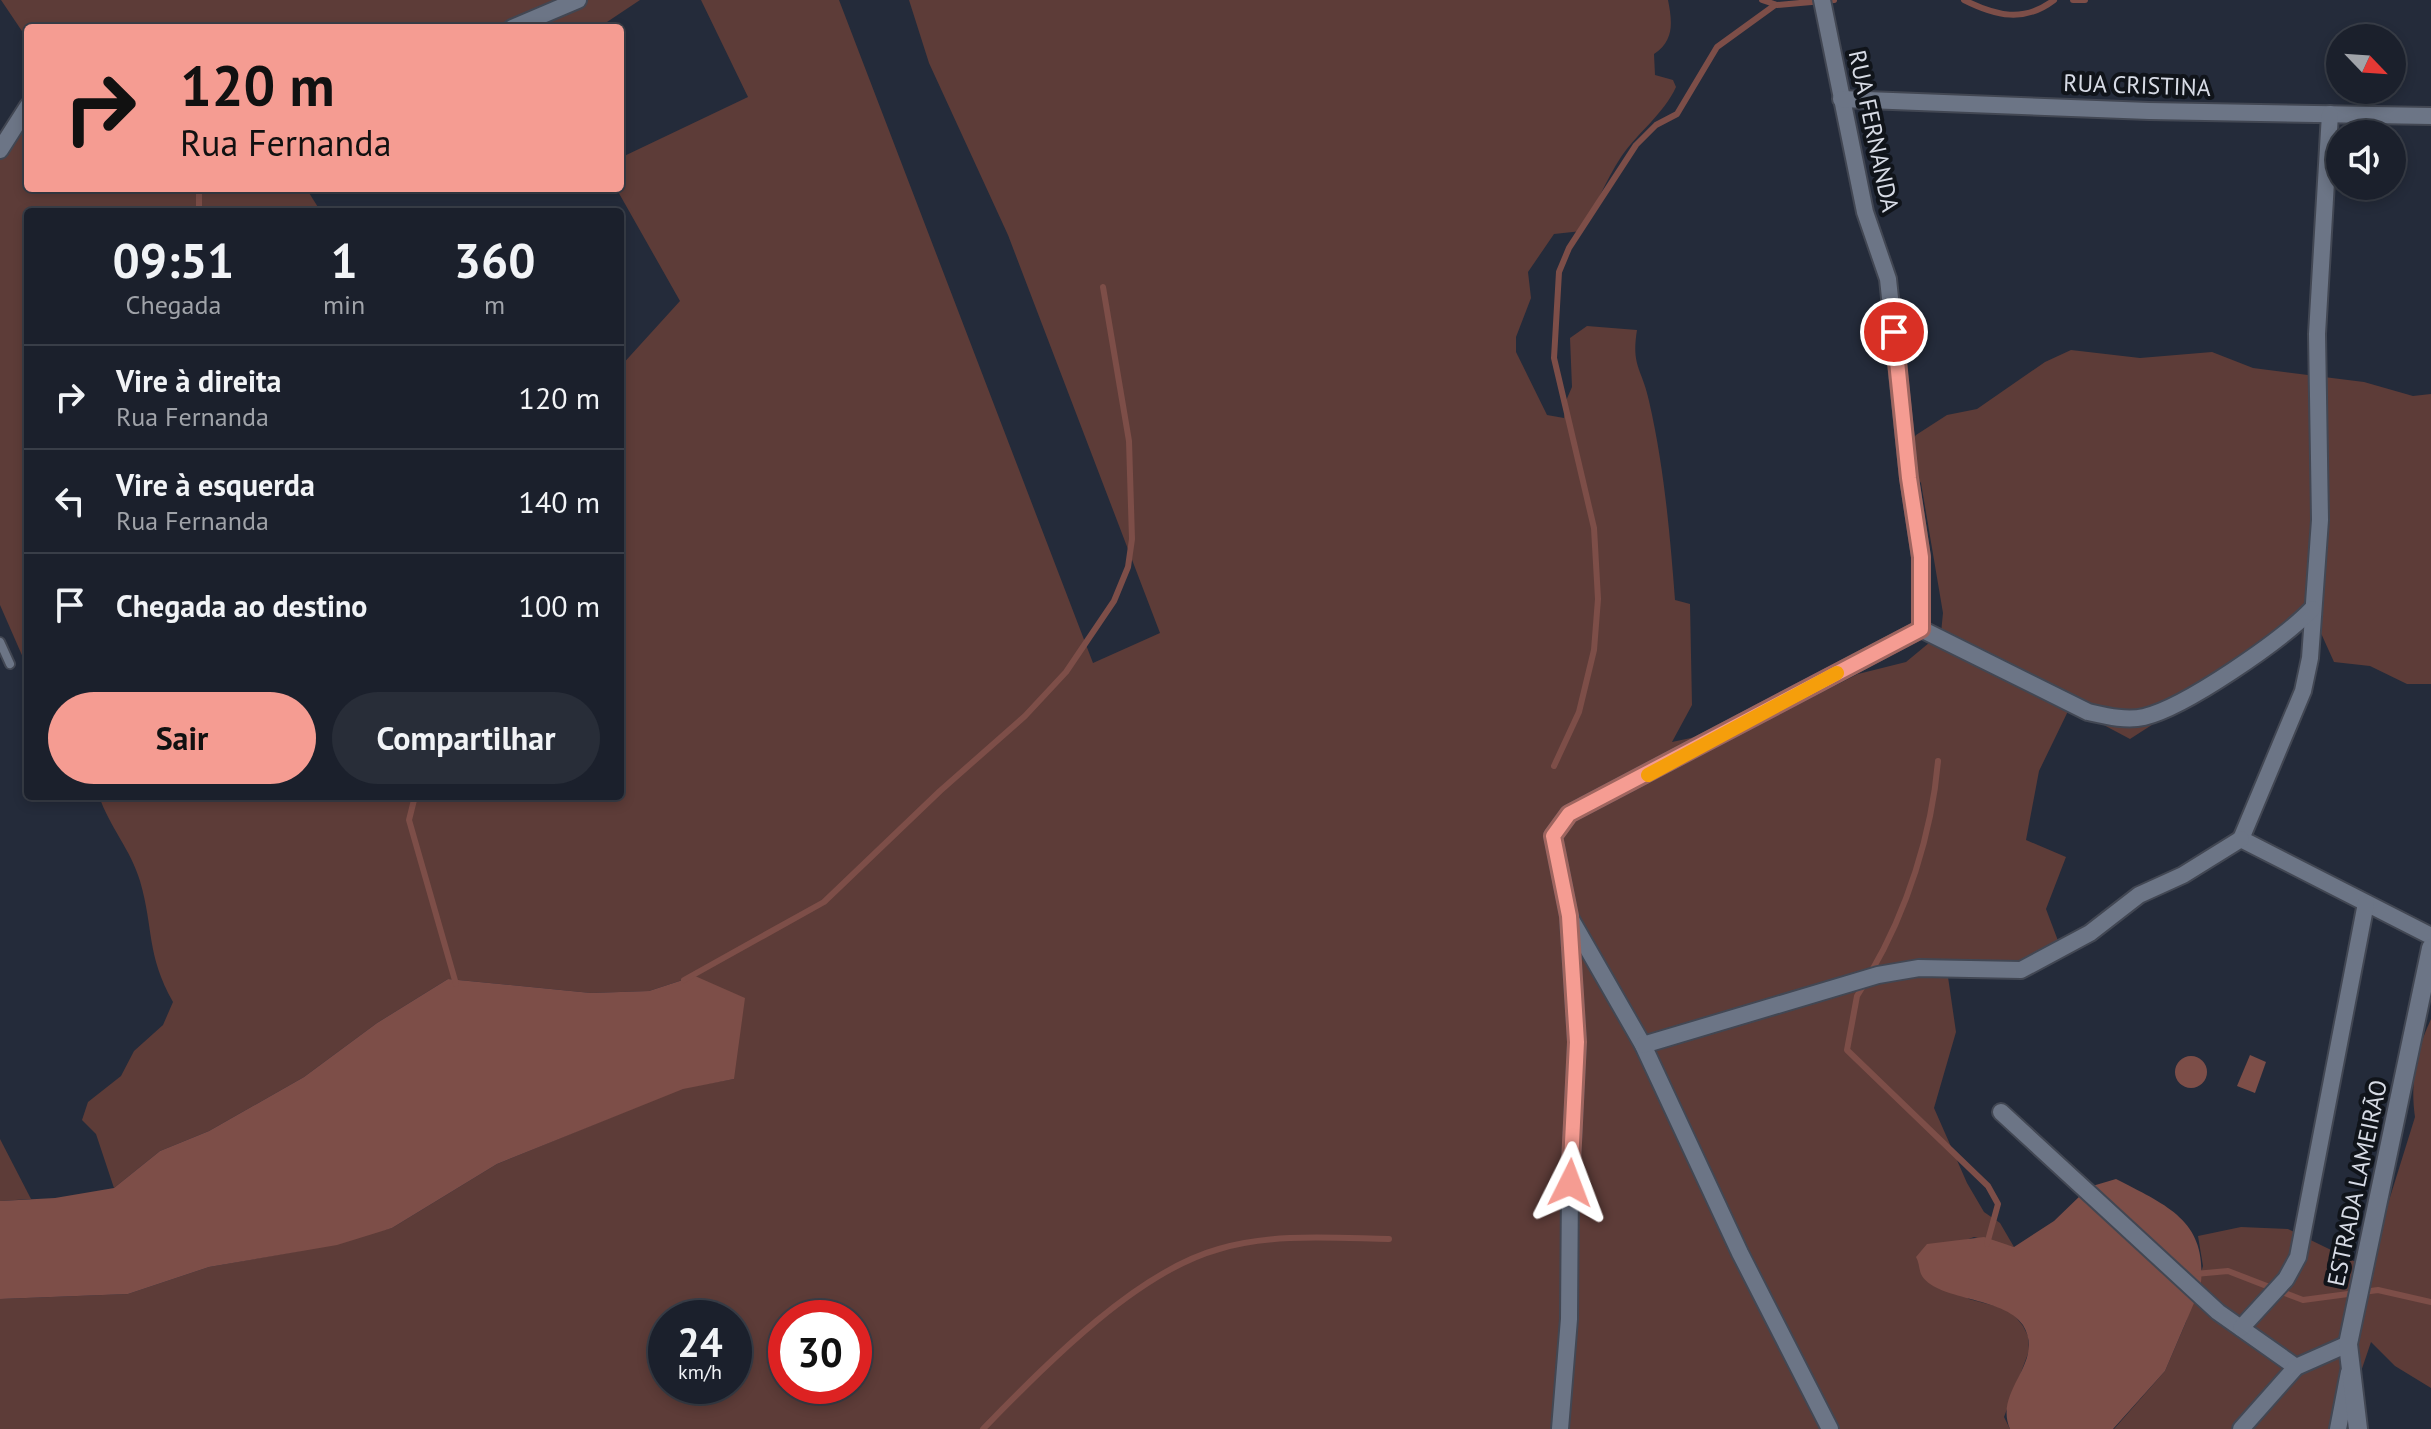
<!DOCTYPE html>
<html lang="pt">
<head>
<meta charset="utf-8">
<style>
	body { margin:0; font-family:"PT Sans",sans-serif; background:#282d38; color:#f1f3f6; height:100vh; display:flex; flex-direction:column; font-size:30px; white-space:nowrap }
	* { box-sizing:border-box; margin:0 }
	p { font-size:26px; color:#a0a3a9 }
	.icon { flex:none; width:44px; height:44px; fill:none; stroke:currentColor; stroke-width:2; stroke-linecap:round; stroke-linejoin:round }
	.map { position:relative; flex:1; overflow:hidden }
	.details { position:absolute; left:24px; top:208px; width:600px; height:592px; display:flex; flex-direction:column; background:#1b202c; border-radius:8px; box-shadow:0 4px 12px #0003,0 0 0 2px #393e48 }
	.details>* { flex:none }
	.top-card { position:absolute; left:24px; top:24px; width:600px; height:168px; border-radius:8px; box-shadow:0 4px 12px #0003,0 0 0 2px #393e48; background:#f59c92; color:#111; overflow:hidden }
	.needle { width:52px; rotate:115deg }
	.fabs { position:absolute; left:2326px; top:24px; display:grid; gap:16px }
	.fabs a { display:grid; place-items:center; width:80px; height:80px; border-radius:50%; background:#1b202c; box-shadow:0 4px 12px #0003,0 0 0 2px #393e48; font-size:40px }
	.speed { position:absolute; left:648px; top:1300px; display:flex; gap:16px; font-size:40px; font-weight:700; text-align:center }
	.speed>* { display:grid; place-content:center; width:104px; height:104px; border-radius:50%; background:#1b202c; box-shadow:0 4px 12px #0003,0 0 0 2px #393e48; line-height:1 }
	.speed small { font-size:20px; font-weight:400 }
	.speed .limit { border:12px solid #d22; background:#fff; color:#111 }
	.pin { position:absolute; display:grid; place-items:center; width:68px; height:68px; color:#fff; margin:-34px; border:4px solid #fff; border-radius:50%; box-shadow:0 2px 8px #0007 }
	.me { position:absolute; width:88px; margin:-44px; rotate:3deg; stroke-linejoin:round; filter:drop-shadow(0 0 6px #0008) }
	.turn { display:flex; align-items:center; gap:28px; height:168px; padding:0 24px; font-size:36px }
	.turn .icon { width:104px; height:104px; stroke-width:2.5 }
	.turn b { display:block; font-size:56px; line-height:68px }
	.eta { display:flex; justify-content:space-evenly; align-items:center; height:136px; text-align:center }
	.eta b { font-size:48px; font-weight:700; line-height:56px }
	.cta { display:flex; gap:16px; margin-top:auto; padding:16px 24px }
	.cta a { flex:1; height:92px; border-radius:48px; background:#f59c92; color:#111; font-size:32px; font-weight:700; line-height:92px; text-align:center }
	.cta a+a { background:#282d38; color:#f1f3f6 }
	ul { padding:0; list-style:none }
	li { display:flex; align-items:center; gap:24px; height:104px; padding:0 24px; border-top:2px solid #393e48 }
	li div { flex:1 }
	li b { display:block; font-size:30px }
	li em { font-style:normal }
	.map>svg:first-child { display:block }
</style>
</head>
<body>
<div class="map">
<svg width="2431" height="1429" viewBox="0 0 2431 1429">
	<rect width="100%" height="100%" fill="#242b3a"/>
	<g fill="#5d3c38" fill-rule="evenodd">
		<polygon points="1,0 640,0 598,28 28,28 28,40"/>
		<path d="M701 0H839L1093 663 1160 633 1008 235 929 63 909 0H1668C1672 21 1675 40 1654 54L1655 75 1673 80 1676 87C1663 115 1638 132 1621 157 1606 180 1595 207 1582 231L1554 234 1528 272 1531 298 1516 337V352L1547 415 1564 418 1565 403 1572 387 1570 338 1587 326 1637 330C1631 367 1642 368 1649 401 1664 466 1670 534 1675 600L1690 604 1692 705 1672 742 1719 732 1795 696 1826 690 1858 674 1906 662 1941 633 1943 613 1921 483 1907 462V448L1916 435 1947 415 1977 409 2045 362 2071 350 2140 358 2212 352 2253 368 2364 382 2413 396 2431 394V684H2407L2370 666 2334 662 2315 620 2130 739 2070 707 2039 771 2026 840 2066 857 2046 909 2063 954 2017 974 1951 960 1948 977 1956 1032 1934 1108 1967 1183 1984 1212 2000 1223 2014 1247 1974 1237 1917 1257 1921 1266 1969 1299 2010 1310 2023 1326 2028 1336 2029 1351 2004 1417 2010 1429H0V1299L128 1294 209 1267 299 1251 392 1228 497 1164 683 1088 734 1079 695 976 649 991 591 993 448 979 377 1023 304 1077 209 1131 160 1151 114 1188 96 1134 82 1120 88 1102 121 1076 134 1051 163 1025 173 1002C146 954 154 929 140 881 131 850 109 826 99 796H620V367L680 301 616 188H620V158L748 97ZM666 1318H734V1386H666ZM786 1318H854V1386H786Z"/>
		<polygon points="28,113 28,188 306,188 321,212 28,212 28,669 0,605 0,153"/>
		<path d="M2431 1019V1388L2395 1366 2371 1342 2351 1401 2357 1429H2114L2165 1371 2186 1322 2203 1266 2198 1236 2241 1227 2288 1229 2368 1268 2415 1117C2410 1082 2416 1051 2431 1019Z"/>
		<polygon points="0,1139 31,1199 0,1201"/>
	</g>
	<g fill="#7d4e48">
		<polygon points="695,976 745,998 734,1079 683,1089 497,1164 392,1228 337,1245 209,1267 128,1294 0,1299 0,1201 55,1198 114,1188 160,1151 209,1131 304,1077 377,1023 448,979 591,993 649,991"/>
		<polygon points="2250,1055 2266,1062 2255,1093 2237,1086"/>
		<circle cx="2191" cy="1072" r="16"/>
		<path d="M2116 1179C2170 1207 2210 1222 2200 1291L2089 1187Z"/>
		<path d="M2082 1194 2197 1296 2165 1371 2113 1429H2010C1993 1390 2046 1363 2023 1325 2004 1296 1934 1301 1921 1274 1919 1269 1919 1262 1916 1257L1927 1244 1984 1237 2014 1247 2054 1221Z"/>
	</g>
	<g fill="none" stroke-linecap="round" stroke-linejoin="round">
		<g stroke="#7d4e48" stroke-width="6">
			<polyline points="1762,0 1777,5 1834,0"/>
			<path d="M1964 0C1996 16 2024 23 2054 0"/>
			<polyline points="2073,0 2085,0"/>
			<polyline points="199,188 199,212"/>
			<polyline points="1554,766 1579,712 1594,650 1598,599 1594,528 1554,358 1559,272 1569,248 1636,145 1656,125 1677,114 1717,47 1775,5"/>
			<polyline points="415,796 409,820 456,984"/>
			<path d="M1870 974C1907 911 1932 833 1938 761"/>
			<polyline points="684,980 824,902 940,791 1025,716 1066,672 1114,601 1128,567 1132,539 1129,441 1103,287"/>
			<polyline points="1865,983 1857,996 1847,1050 1988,1186 1998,1204 1987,1244"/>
			<polyline points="2195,1274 2228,1271 2303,1300 2378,1290 2431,1302"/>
			<path d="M983 1429C1044 1367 1135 1272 1219 1249 1273 1233 1333 1238 1389 1239"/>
		</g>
		<g stroke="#424753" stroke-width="12">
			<polyline id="service" points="0,642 10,664"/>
		</g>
		<g stroke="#424753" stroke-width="20">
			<g id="minor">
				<polyline points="1822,0 1865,212 1888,279 1909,478 1921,557 1921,629 1569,814 1553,836 1569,916 1643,1045 1740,1253 1830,1429"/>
				<polyline points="512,28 578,0"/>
				<polyline points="1841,99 2149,111 2431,116"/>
				<polyline points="2330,114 2317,334 2320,520 2310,658 2303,691 2241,839 2431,936"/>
				<polyline points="0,150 28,106"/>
				<path d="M1921 629 2088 712C2106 716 2126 721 2144 717 2186 707 2282 640 2312 609"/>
				<polyline points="1643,1045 1878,975 1919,968 2021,970 2090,933 2139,895 2183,875 2241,839"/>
				<polyline points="2001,1112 2218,1312 2296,1367"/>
				<polyline points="2241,1328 2286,1279 2298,1257 2366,903"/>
				<polyline points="1560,1429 1569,1319 1570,1183 1577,1042 1569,919"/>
				<polyline points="2241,1429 2296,1367 2348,1344"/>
				<polyline points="2338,1429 2349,1372"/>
			</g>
		</g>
		<g stroke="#424753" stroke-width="22">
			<polyline id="tertiary" points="2358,1429 2348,1344 2431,948"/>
		</g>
		<use href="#service" stroke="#6c7586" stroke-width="8"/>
		<use href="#minor" stroke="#6c7586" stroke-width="16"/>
		<use href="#tertiary" stroke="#6c7586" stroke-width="18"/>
	</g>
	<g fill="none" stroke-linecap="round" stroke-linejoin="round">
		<g stroke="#9f655f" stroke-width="20">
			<polyline id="route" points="1570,1183 1577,1042 1569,916 1553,836 1569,814 1921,629 1921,557 1909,478 1894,332"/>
		</g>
		<use href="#route" stroke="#f59c92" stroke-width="14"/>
		<polyline stroke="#f59e0b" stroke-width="14" points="1648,775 1837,673"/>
	</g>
	<g text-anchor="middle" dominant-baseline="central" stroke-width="8" stroke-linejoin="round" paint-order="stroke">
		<g font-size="24" fill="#d7dbe5" stroke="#10141a">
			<text transform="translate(2137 85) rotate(2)">RUA CRISTINA</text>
			<text transform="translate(1874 131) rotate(78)">RUA FERNANDA</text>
			<text transform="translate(2357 1183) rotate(-78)">ESTRADA LAMEIRÃO</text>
		</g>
	</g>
</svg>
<div class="fabs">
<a><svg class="needle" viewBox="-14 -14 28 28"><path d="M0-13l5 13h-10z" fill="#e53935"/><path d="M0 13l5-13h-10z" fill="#a0a3a9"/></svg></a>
<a><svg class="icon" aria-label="sound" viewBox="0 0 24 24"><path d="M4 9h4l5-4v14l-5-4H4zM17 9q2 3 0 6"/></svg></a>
</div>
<div class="speed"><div>24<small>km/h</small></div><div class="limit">30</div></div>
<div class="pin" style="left:1894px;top:332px;background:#d93025"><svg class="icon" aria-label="arrive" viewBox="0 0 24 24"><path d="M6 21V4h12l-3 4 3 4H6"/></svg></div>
<svg class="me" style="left:1570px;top:1183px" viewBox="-20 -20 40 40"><path d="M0-17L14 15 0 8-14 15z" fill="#f59c92" stroke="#fff" stroke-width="4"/></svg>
<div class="top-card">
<div class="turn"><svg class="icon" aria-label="right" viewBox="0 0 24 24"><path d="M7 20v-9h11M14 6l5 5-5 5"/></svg><div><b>120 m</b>Rua Fernanda</div></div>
</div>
<section class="details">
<div class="eta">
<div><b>09:51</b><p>Chegada</p></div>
<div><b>1</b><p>min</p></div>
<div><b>360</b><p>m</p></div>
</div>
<ul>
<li><svg class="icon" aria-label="right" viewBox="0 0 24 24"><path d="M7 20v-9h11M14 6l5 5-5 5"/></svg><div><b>Vire à direita</b><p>Rua Fernanda</p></div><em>120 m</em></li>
<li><svg class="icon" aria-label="left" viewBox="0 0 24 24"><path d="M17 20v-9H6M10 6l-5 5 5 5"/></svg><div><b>Vire à esquerda</b><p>Rua Fernanda</p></div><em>140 m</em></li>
<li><svg class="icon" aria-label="arrive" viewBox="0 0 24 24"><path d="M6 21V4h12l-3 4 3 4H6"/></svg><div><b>Chegada ao destino</b></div><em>100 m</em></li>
</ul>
<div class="cta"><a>Sair</a><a>Compartilhar</a></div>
</section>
</div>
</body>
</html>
